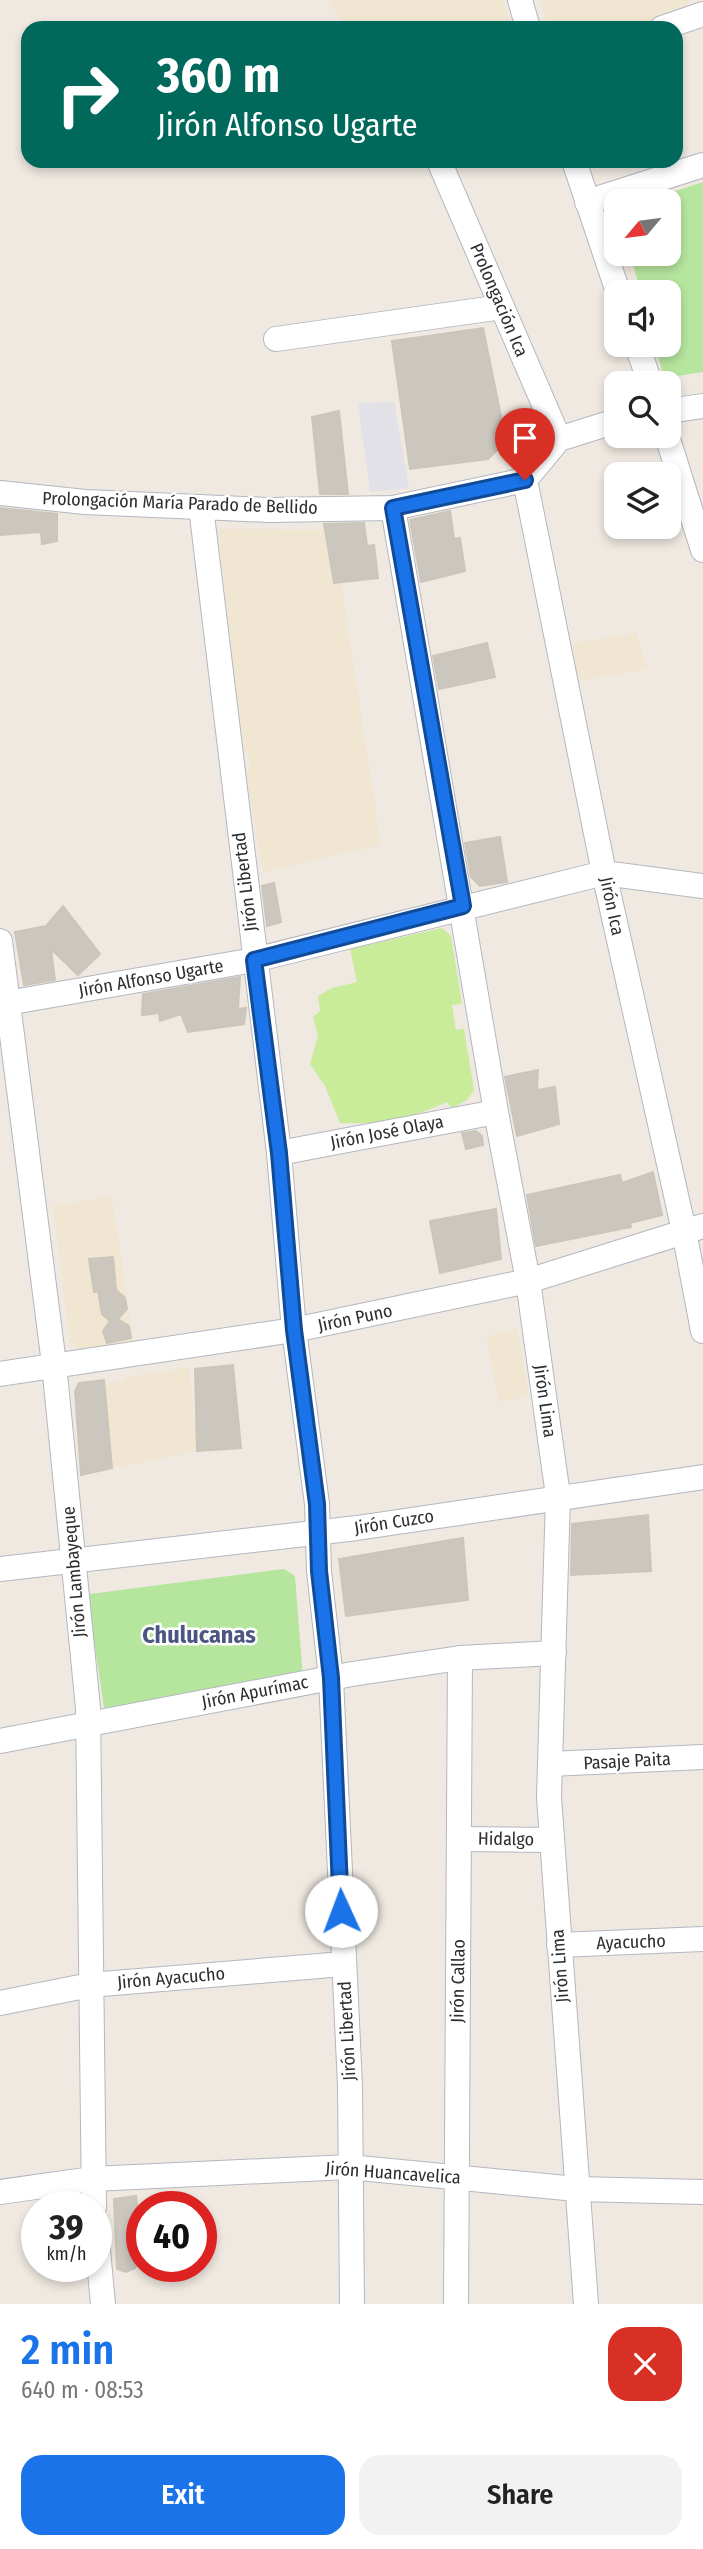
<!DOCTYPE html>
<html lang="en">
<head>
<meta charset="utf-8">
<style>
	body { margin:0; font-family:"Fira Sans Condensed",sans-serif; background:#f2f2f2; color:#222; height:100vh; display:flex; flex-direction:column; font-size:26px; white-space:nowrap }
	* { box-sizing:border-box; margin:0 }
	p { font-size:23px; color:#767676 }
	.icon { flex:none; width:38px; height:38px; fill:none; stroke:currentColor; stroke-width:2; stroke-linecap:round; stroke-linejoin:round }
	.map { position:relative; height:2304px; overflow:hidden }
	.sheet { display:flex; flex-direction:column; background:#fff; flex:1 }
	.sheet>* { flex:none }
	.top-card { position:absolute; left:21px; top:21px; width:662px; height:147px; border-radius:21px; box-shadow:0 4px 10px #0003; background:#00695c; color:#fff; overflow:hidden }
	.needle { width:46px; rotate:241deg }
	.controls { position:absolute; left:604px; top:189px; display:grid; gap:14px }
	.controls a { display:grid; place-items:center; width:77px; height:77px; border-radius:14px; background:#fff; box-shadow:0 4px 10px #0003; font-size:35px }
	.speed { position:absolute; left:21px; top:2191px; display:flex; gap:14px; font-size:35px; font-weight:700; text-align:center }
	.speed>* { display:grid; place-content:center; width:91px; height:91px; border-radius:50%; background:#fff; box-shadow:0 4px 10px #0003; line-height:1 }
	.speed small { font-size:18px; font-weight:400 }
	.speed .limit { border:10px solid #d22; background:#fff; color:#111 }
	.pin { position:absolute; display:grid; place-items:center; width:60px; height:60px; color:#fff; margin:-72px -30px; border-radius:50% 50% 50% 0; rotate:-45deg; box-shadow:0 0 7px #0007 }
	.pin .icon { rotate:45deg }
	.me { position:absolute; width:77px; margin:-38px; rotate:358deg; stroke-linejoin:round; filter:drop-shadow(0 0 5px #0008) }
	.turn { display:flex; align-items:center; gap:24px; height:147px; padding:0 21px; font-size:32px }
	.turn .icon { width:91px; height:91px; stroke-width:2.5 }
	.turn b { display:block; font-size:49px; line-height:60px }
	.round { display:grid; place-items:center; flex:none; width:74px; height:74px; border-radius:21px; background:#f2f2f2 }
	.head { display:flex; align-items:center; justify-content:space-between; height:119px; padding:0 21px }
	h1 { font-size:42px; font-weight:600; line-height:52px; color:#1a73e8 }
	.primary-button { display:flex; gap:14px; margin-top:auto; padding:14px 21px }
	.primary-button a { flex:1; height:80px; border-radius:21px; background:#1a73e8; color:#fff; font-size:28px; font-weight:600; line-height:80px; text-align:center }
	.primary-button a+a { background:#f2f2f2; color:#222 }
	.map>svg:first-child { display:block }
</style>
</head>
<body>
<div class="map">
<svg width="703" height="2304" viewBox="0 0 703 2304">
	<rect width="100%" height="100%" fill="#efe9e1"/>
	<polygon fill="#e3e1e8" points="394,402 409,488 370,492 358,403"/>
	<g fill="#f0e6d1">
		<polygon points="328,0 503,0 512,28 346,28"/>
		<polygon points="540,0 687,0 690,11 637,28 549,28"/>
		<polygon points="218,529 333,530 381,845 263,872 246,772 250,768 248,753 243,750"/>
		<polygon points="636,632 647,669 575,682 568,645"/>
		<polygon points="112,1197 134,1347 83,1354 70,1341 53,1205"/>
		<polygon points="517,1329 529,1396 499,1402 486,1336"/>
		<polygon points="189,1367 197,1451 81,1475 75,1391 79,1383 124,1382 126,1377"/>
	</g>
	<g fill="#b6e59e">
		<polygon points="703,182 703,372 664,378 655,345 668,345 668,292 641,292 630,254 668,254 668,201 645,201"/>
		<polygon points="284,1569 295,1576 303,1679 105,1714 88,1600 90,1594"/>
	</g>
	<path fill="#c9ec9a" d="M442 928 451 936 462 1004 452 1005 456 1030 464 1029 474 1090 467 1100 452 1108 447 1102C412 1118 380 1125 340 1123L325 1086 310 1064 318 1036 313 1017 320 1011 318 996 332 988 357 982 350 949Z"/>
	<g fill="#cbc7bf" stroke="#cbc5ba" stroke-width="2">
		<polygon points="483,328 506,441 488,459 410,469 392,341"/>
		<polygon points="339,411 348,494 320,494 312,417"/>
		<polygon points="0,508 57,514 57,541 42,544 41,532 0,535"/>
		<polygon points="450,511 454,539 460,538 465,571 421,582 410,520"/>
		<polygon points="364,523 367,546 374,545 378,578 334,583 324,524"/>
		<polygon points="487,643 495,677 439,689 433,656"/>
		<polygon points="500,837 507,882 480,886 471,877 465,843"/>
		<polygon points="274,883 281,922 267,926 262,886"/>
		<polygon points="63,906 100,954 78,975 51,949 55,980 24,985 15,932 46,926"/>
		<polygon points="240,977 238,1009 246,1008 244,1024 188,1032 181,1014 160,1021 159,1013 142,1015 143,994"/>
		<polygon points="538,1070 537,1090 555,1087 559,1124 517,1136 505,1077"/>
		<polygon points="476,1131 482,1136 483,1145 466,1149 462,1133"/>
		<polygon points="653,1172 662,1215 630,1223 631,1227 536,1246 527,1195 620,1175 622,1183"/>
		<polygon points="496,1209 501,1259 440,1273 430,1221"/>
		<polygon points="113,1257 116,1290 125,1298 127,1309 118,1319 129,1326 131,1338 107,1343 103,1331 110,1321 102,1314 98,1291 94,1292 89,1259"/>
		<polygon points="233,1365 241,1448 197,1451 195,1369"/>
		<polygon points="104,1380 112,1468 81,1475 75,1391 79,1383"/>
		<polygon points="648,1515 651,1571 571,1575 572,1524"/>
		<polygon points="463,1538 468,1600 346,1616 339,1559"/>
		<polygon points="136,2196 142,2258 135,2268 126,2272 117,2269 114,2199"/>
	</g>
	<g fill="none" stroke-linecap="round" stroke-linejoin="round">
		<g stroke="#b4b7c1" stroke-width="26">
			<g id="minor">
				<polyline points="520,0 528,28"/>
				<polyline points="662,28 703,14"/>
				<polyline points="439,161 559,439"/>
				<polyline points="574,161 618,292"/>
				<polyline points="587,202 703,165"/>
				<polyline points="276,339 502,307"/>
				<polyline points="637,345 650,383"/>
				<polyline points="668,411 703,406"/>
				<polyline points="667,436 703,550"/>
				<polyline points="525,480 604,873 684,1231 703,1331"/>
				<polyline points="525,480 559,439 616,421"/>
				<polyline points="0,493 85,502 269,510 393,508 525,480"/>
				<polyline points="201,507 279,1153 294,1330 317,1504 319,1571 331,1678 350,2086 352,2304"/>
				<polyline points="393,508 496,1112 528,1281 558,1496 549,1797 586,2304"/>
				<polyline points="0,941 54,1364 88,1708 94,2207"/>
				<polyline points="7,1003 254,960 604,873 703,886"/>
				<polyline points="279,1153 496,1112"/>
				<polyline points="0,1374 294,1330 528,1281 703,1226"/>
				<polyline points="0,1569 357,1528 703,1477"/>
				<polyline points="0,1741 352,1674 460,1658 554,1653"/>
				<polyline points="550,1764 703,1757"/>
				<polyline points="460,1839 552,1840"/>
				<polyline points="559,1945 703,1939"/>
				<polyline points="0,2003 90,1985 343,1964"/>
				<polyline points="0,2192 92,2179 349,2167 576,2189 703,2192"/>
				<polyline points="96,2229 103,2304"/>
				<polyline points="456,2304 460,1658"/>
			</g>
		</g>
		<use href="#minor" stroke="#fff" stroke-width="24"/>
	</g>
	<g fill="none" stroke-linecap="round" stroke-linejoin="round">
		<g stroke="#114b97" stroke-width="18">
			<polyline id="route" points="341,1911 331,1678 319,1571 317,1504 294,1330 279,1153 254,960 463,906 393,508 525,480"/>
		</g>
		<use href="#route" stroke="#1a73e8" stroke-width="12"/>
	</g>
	<g text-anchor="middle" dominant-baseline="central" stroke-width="5" stroke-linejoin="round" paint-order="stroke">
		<g font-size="18" fill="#2e2e2e" stroke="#fff">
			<text transform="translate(499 300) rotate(67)">Prolongación Ica</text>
			<text transform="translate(180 503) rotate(2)">Prolongación María Parado de Bellido</text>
			<text transform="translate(245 882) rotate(-97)">Jirón Libertad</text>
			<text transform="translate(612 906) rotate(78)">Jirón Ica</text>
			<text transform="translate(151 978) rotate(-10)">Jirón Alfonso Ugarte</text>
			<text transform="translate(387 1132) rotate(-11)">Jirón José Olaya</text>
			<text transform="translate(355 1318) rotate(-12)">Jirón Puno</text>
			<text transform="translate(545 1401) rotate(82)">Jirón Lima</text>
			<text transform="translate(394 1522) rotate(-9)">Jirón Cuzco</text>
			<text transform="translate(74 1572) rotate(-95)">Jirón Lambayeque</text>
			<text transform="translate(255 1692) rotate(-11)">Jirón Apurímac</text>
			<text transform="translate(627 1761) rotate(-3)">Pasaje Paita</text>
			<text transform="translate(506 1839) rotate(1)">Hidalgo</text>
			<text transform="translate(631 1942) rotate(-2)">Ayacucho</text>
			<text transform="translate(560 1966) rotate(-94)">Jirón Lima</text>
			<text transform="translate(171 1978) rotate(-5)">Jirón Ayacucho</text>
			<text transform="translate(458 1981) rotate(-89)">Jirón Callao</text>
			<text transform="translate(347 2031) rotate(-93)">Jirón Libertad</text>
			<text transform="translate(393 2173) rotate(4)">Jirón Huancavelica</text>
		</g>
		<g font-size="24" font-weight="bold" fill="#4d5680" stroke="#fff">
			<text x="199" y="1635">Chulucanas</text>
		</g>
	</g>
</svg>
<div class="controls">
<a><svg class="needle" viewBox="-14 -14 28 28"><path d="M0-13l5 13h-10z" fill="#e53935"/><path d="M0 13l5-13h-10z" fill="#767676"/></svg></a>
<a><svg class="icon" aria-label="sound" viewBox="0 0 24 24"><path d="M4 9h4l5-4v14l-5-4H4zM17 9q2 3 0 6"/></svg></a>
<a><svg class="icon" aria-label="search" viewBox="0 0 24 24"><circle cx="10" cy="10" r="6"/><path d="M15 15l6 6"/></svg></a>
<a><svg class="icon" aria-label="layers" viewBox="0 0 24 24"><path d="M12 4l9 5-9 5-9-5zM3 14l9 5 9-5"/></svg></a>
</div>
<div class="speed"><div>39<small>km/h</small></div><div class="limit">40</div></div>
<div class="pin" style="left:525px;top:480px;background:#d93025"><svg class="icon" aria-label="arrive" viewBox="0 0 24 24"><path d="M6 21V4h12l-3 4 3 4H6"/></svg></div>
<svg class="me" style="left:341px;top:1911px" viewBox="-20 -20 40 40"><circle r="19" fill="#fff"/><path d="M0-13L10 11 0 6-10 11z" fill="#1a73e8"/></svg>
<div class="top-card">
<div class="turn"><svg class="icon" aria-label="right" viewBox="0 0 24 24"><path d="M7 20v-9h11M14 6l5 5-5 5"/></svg><div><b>360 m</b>Jirón Alfonso Ugarte</div></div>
</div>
</div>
<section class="sheet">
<div class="head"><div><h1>2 min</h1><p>640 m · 08:53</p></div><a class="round" style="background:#d93025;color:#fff"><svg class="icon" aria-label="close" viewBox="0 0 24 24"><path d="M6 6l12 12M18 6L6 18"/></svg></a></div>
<div class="primary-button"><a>Exit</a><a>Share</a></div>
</section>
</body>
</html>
